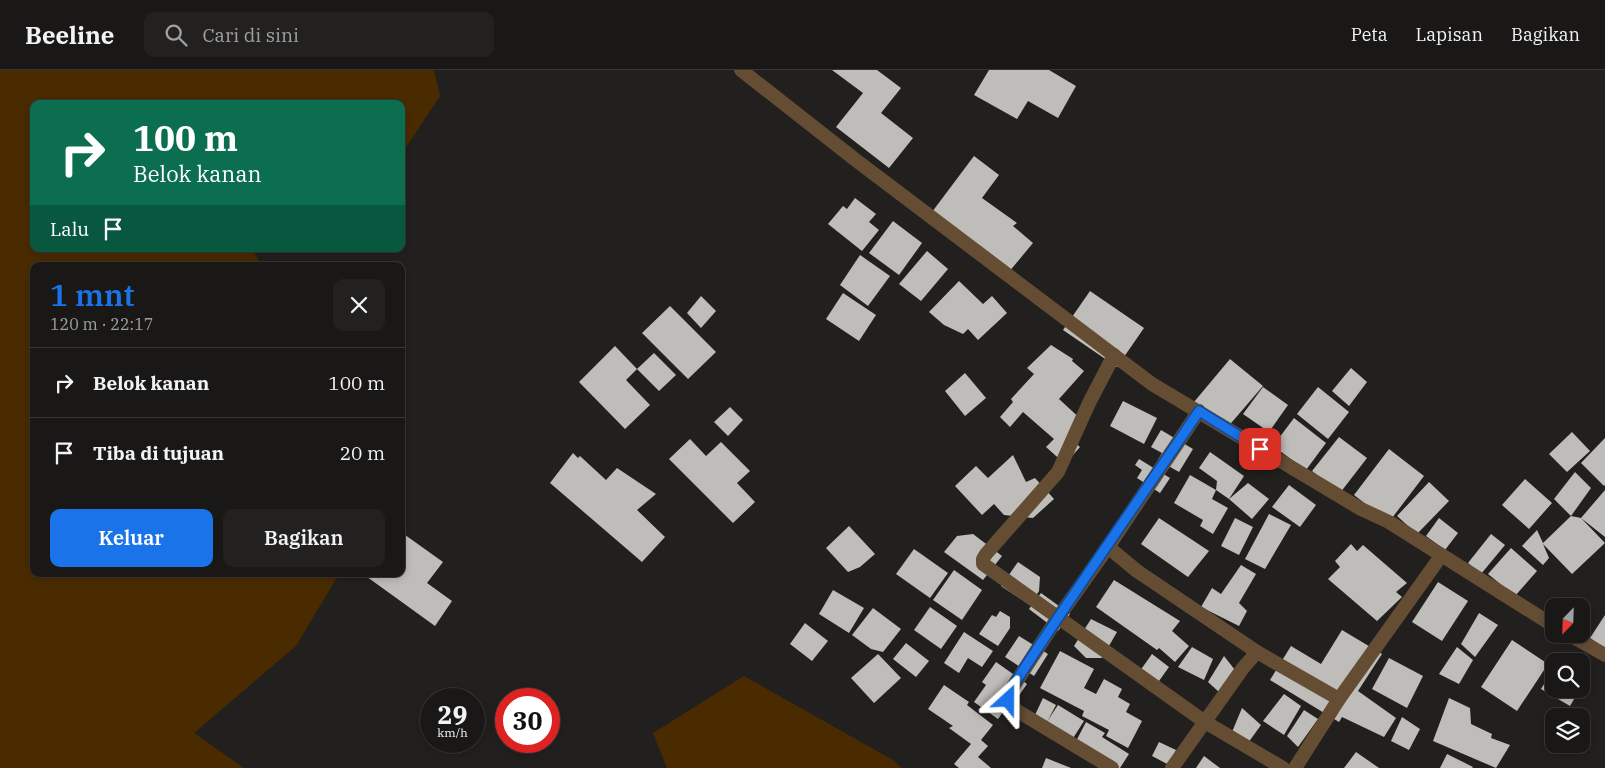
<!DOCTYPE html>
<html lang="id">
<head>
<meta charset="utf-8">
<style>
	body { margin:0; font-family:"IBM Plex Serif",serif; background:#23211f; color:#f1f3f6; height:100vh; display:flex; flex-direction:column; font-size:19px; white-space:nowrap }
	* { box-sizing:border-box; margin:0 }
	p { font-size:16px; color:#9fa0a1 }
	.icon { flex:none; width:28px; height:28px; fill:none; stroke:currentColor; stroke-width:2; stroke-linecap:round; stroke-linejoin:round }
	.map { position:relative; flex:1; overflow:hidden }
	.panel { position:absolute; left:30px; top:192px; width:375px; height:315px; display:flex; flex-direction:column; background:#1a1816; border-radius:10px; box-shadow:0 2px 8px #0003,0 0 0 1px #383735 }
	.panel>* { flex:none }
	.hud { position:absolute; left:30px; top:30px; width:375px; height:152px; border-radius:10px; box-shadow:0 2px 8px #0003,0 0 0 1px #383735; background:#0b6e4f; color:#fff; overflow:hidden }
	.needle { width:32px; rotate:203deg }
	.tools { position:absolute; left:1545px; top:528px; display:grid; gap:10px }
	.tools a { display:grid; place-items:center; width:45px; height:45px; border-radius:10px; background:#1a1816; box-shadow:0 2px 8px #0003,0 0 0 1px #383735; font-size:25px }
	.speed { position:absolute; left:420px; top:618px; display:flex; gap:10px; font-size:25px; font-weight:700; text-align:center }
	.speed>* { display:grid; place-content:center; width:65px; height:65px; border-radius:50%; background:#1a1816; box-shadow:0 2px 8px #0003,0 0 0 1px #383735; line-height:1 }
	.speed small { font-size:12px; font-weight:400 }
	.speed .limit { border:8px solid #d22; background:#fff; color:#111 }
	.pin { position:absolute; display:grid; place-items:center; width:42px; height:42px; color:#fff; margin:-21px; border-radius:10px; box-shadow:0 2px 8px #0006 }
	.me { position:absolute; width:55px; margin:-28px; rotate:24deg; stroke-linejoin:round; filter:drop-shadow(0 0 4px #0008) }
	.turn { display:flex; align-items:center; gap:18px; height:105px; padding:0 20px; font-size:22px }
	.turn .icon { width:65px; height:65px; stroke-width:2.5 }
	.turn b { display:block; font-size:35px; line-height:42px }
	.then { display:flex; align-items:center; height:48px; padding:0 20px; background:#0003; gap:10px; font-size:19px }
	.round { display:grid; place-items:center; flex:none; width:52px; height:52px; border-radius:10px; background:#23211f }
	.summary { display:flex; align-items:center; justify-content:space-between; height:85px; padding:0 20px }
	h1 { font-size:30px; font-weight:600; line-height:38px; color:#1a73e8 }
	.action { display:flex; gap:10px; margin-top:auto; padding:10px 20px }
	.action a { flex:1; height:58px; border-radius:10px; background:#1a73e8; color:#fff; font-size:20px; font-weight:600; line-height:58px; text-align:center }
	.action a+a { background:#23211f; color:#f1f3f6 }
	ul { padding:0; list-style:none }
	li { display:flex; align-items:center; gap:15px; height:70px; padding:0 20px; border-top:1px solid #383735 }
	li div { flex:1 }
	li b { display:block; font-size:19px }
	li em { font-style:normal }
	header { display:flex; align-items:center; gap:30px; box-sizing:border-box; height:70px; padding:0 25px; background:#1a1816; border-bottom:1px solid #383735 }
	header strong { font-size:24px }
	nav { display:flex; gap:28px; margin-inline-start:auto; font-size:18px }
	.search { width:350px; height:45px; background:#23211f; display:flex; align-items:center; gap:12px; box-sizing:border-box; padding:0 18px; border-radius:10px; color:#9fa0a1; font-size:19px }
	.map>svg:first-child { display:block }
</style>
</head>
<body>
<header>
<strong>Beeline</strong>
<div class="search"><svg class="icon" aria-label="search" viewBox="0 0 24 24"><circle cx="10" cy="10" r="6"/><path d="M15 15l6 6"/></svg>Cari di sini</div>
<nav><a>Peta</a><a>Lapisan</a><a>Bagikan</a></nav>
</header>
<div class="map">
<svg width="1605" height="698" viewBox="0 0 1605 698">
	<rect width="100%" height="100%" fill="#22201e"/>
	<g fill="#4a2b00">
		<polygon points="0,0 434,0 440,26 401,85 401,34 34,34 34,179 252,179 262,196 34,196 34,504 339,504 296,576 194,663 244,698 0,698"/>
		<polygon points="744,606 893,690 902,698 667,698 653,663"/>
	</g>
	<g fill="#bfbdba">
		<polygon points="832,0 877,0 901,18 881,43 913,68 889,98 836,57 863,23"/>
		<polygon points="989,0 1049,0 1076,16 1058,48 1028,31 1017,49 974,25"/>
		<polygon points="974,86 999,105 982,128 1017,153 1013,156 1033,173 1003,209 926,150"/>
		<polygon points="855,128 876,144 869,152 879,160 862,181 828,154 843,136 847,139"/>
		<polygon points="893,151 922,173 899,205 869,183"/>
		<polygon points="927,181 948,199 921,231 899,214"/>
		<polygon points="860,185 890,206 868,236 840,215"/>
		<polygon points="959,211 983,234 992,226 1007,243 978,270 968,259 963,264 944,255 929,242"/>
		<polygon points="1090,221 1144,258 1117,297 1063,260"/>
		<polygon points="843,223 876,245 859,271 826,249"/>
		<polygon points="701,226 716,241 701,258 687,243"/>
		<polygon points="670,236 716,282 688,309 642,263"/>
		<polygon points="1051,275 1073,289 1072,291 1084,301 1059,329 1084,352 1069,368 1080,377 1065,394 1046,377 1054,369 1023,342 1010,357 1000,347 1013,332 1011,329 1034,304 1027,298"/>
		<polygon points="615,276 637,299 654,283 676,305 659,321 637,299 626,310 650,335 625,359 579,312"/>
		<polygon points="1230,289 1263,316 1226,359 1194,332"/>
		<polygon points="1351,298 1367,312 1349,336 1332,321"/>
		<polygon points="965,303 986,328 965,346 945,321"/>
		<polygon points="1263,317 1288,335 1269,362 1243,344"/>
		<polygon points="1318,317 1349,342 1328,369 1297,344"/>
		<polygon points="1123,331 1157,348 1144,374 1110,356"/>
		<polygon points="730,337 743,350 728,366 714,352"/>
		<polygon points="1294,348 1326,373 1306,400 1273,376"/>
		<polygon points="1161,360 1193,379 1179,402 1158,390 1162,383 1151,377"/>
		<polygon points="1572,362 1590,381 1567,402 1549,384"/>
		<polygon points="1339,367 1367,388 1340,423 1312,401"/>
		<polygon points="1605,368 1605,415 1604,416 1581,393"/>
		<polygon points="690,369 706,386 721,372 750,401 737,413 755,432 733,453 669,389"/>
		<polygon points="1389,379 1424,406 1389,452 1354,425"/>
		<polygon points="1210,382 1244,406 1229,429 1216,420 1212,429 1228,438 1213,464 1200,456 1203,450 1174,433 1190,405 1216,420 1217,411 1199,398"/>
		<polygon points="573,383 578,388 580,386 606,410 617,398 656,424 637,440 665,467 642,492 550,413"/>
		<polygon points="1013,385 1026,412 1035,408 1054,429 1033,448 1004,445 994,434 982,445 955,416 976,396 988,408"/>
		<polygon points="1139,389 1170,408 1160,423 1137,408 1142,400 1135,395"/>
		<polygon points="1575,402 1591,418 1571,446 1554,429"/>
		<polygon points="1525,409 1552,433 1529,459 1502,435"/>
		<polygon points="1429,412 1449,431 1417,464 1397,446"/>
		<polygon points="1248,413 1269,429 1252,449 1229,429"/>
		<polygon points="1289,415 1316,435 1300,457 1272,437"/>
		<polygon points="1605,420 1605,467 1581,448 1605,473 1572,504 1543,474 1549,488 1543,495 1522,476 1537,460 1543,473 1571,446 1581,448"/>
		<polygon points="1269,444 1291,455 1265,499 1245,489"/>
		<polygon points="1159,448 1209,481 1188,507 1141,474"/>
		<polygon points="1235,448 1253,457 1239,485 1221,476"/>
		<polygon points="1439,448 1458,463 1445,480 1426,466"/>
		<polygon points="849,456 875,484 860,497 848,502 826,478"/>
		<polygon points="401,462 443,492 427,513 452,531 435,556 363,504 401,504"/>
		<polygon points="973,464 1002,486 983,510 944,482 957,466"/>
		<polygon points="1491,464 1505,475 1481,504 1468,493"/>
		<polygon points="1351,474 1357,481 1363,475 1407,513 1396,522 1402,527 1377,551 1328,509 1340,497 1335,491"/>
		<polygon points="1511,478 1537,501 1515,526 1488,504"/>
		<polygon points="914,479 948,503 930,528 896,504"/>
		<polygon points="1018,492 1040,507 1039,521 1030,535 1001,516"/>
		<polygon points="1241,495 1256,504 1239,533 1247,541 1239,556 1201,537 1212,518 1221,524"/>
		<polygon points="954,500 982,520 962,550 933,530"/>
		<polygon points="1114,510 1180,551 1172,561 1189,576 1175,592 1159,578 1157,580 1096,537"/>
		<polygon points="1438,512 1468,531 1442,571 1412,552"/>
		<polygon points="833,520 864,538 849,563 819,544"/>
		<polygon points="1041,523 1070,544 1058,561 1029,539"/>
		<polygon points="930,537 957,556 941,579 914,560"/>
		<polygon points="873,538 901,559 883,582 871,579 852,565"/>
		<polygon points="1000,541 1010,547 1010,558 998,576 979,564 992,545 996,547"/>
		<polygon points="1479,543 1498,555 1475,587 1461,574"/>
		<polygon points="1605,545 1605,578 1590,568"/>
		<polygon points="1091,549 1117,562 1102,588 1086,588 1074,576"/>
		<polygon points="805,553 828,571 812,591 790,574"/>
		<polygon points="1342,560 1382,584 1358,621 1396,648 1384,667 1342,647 1339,652 1270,610 1291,576 1321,594"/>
		<polygon points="964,562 993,581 982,597 968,588 959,603 944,593"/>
		<polygon points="1019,566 1048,584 1034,606 1005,587"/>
		<polygon points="1512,570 1548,594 1517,641 1481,617"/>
		<polygon points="906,573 929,591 916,607 893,589"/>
		<polygon points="1192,577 1213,589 1204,610 1178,597"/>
		<polygon points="1457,577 1473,590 1459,614 1439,604"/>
		<polygon points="1060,581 1094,599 1084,618 1096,624 1104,609 1122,619 1118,627 1130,634 1126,642 1142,651 1128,678 1106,666 1109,660 1082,646 1084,641 1040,618"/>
		<polygon points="878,584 901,608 874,633 851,608"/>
		<polygon points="1152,584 1169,597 1154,618 1137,605"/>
		<polygon points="1224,586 1235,600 1220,623 1208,612"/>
		<polygon points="1389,588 1423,606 1407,638 1372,619"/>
		<polygon points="996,592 1027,614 1013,634 1010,632 998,649 974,632 986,615 982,612"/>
		<polygon points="1554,598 1554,619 1580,619 1570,636 1541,619"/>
		<polygon points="944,615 969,632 967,635 993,655 981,670 988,676 978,687 991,698 959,698 954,694 971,674 949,658 953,656 928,639"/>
		<polygon points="1284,624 1301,636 1284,665 1263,651"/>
		<polygon points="1043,628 1056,635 1047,652 1035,645"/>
		<polygon points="1449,628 1470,638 1471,654 1492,664 1491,668 1510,675 1496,698 1433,671"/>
		<polygon points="1058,635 1084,651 1070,673 1044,656"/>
		<polygon points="1242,638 1261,655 1248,673 1232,662"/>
		<polygon points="1304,640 1318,649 1298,677 1287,666"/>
		<polygon points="1402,647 1420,659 1409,680 1391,671"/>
		<polygon points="1086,652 1105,663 1102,667 1129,684 1120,698 1112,698 1074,675"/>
		<polygon points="1159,672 1176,680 1169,695 1152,686"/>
		<polygon points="1356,682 1379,698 1344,698"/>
		<polygon points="1447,684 1473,697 1472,698 1440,698"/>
		<polygon points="1204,686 1220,698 1196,698"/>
		<polygon points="1046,688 1071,698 1042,698"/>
	</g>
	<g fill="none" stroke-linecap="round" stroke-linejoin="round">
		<g stroke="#644d33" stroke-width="14">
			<polyline points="741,0 857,91 1152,314 1361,439 1389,452 1554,556"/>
			<polyline points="1114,285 1089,333 1058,402 986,484 983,489 983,494 1205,652 1283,698"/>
			<polyline points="1108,477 1057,549 1007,626 1010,635 1014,639 1112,698"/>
			<polyline points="1568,564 1605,585"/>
			<polyline points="1257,582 1339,629 1295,698"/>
			<polyline points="1339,629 1441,486"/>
			<polyline points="1172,698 1243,598 1257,582 1137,501 1108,477 1199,341"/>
		</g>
	</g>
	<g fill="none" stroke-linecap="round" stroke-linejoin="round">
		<g stroke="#114b97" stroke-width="12">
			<path id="route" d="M1008 630 1009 622C1070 527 1136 435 1199 341L1260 379"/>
		</g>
		<use href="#route" stroke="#1a73e8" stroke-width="9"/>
	</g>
</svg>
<div class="tools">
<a><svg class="needle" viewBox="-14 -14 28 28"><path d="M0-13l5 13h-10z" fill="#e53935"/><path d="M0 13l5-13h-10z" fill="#9fa0a1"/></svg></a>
<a><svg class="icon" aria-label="search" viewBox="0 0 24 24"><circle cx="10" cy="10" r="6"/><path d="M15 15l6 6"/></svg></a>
<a><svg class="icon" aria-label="layers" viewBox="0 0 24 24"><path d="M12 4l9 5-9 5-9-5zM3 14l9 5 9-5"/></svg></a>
</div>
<div class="speed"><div>29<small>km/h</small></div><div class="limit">30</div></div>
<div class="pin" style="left:1260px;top:379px;background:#d93025"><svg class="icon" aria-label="arrive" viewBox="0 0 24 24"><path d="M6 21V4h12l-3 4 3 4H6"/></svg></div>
<svg class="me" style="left:1008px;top:630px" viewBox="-20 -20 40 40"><path d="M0-17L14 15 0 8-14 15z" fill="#1a73e8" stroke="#fff" stroke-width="4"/></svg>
<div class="hud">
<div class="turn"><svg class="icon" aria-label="right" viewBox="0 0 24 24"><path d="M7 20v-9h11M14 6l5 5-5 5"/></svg><div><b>100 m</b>Belok kanan</div></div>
<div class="then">Lalu<svg class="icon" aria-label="arrive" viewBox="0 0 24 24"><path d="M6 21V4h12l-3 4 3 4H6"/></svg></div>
</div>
<section class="panel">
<div class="summary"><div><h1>1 mnt</h1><p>120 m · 22:17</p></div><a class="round"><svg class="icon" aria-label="close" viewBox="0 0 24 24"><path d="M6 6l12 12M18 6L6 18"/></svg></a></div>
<ul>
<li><svg class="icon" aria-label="right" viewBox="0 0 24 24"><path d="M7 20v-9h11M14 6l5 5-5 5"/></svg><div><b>Belok kanan</b></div><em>100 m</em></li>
<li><svg class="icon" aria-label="arrive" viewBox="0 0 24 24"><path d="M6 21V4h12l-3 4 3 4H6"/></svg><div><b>Tiba di tujuan</b></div><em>20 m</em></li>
</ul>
<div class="action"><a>Keluar</a><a>Bagikan</a></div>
</section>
</div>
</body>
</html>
